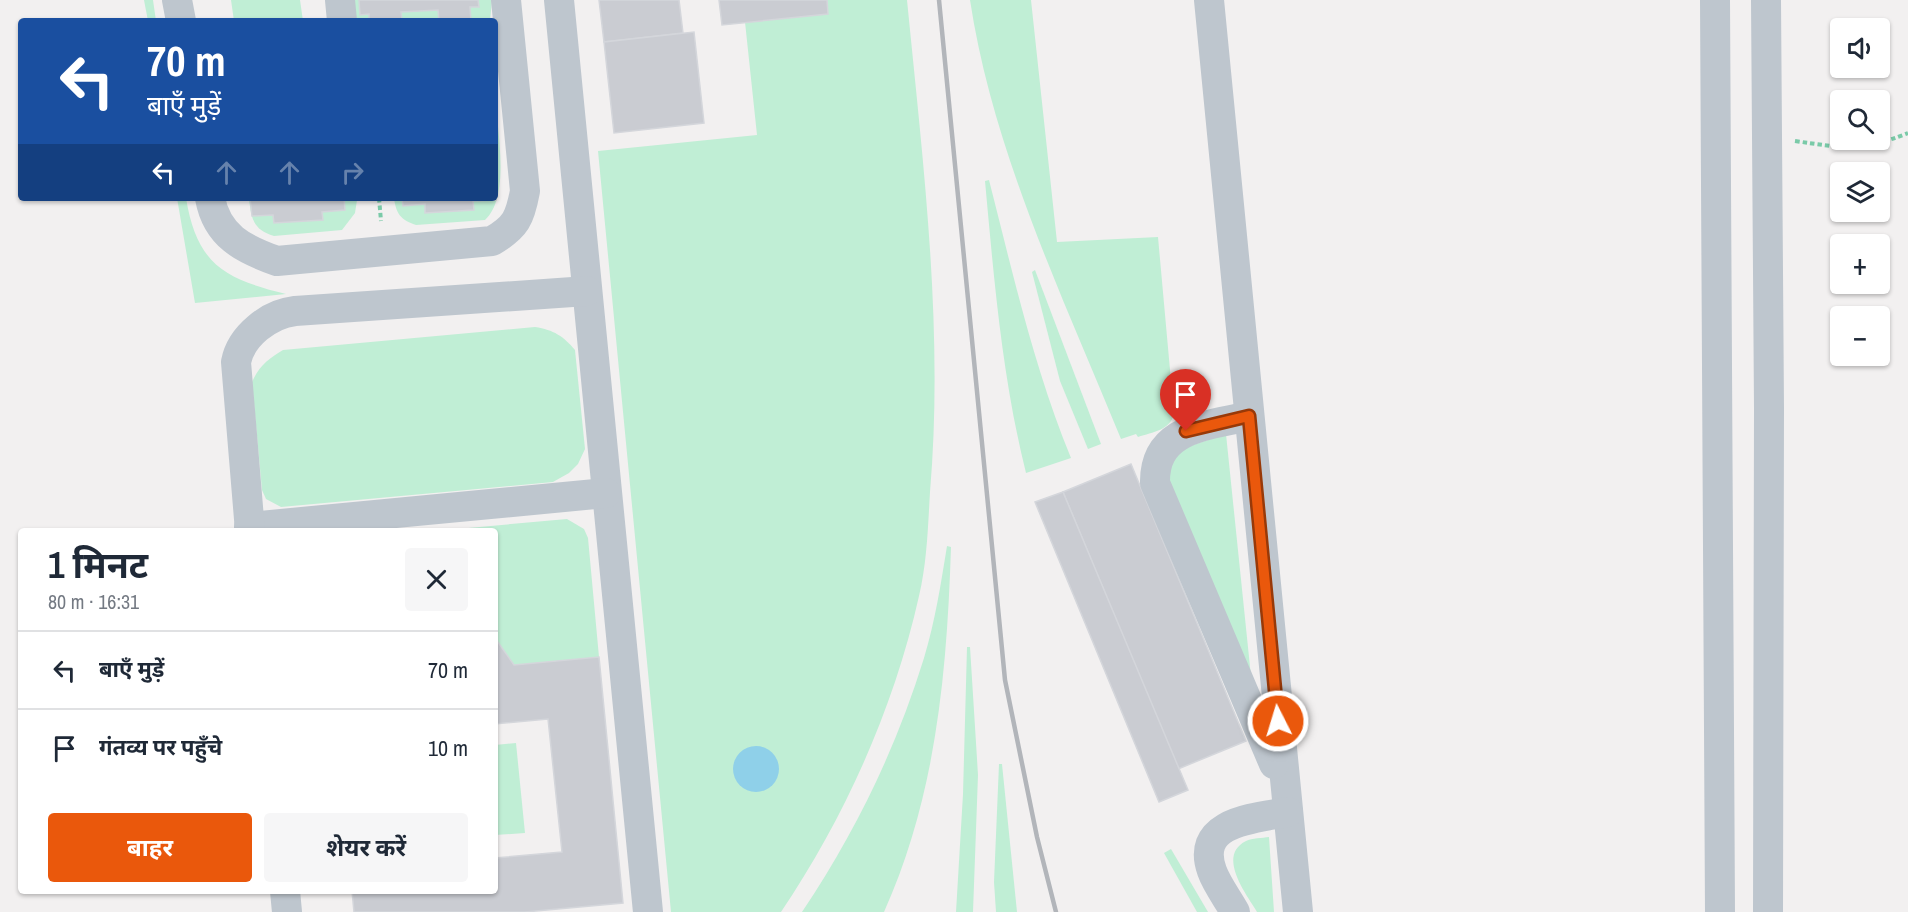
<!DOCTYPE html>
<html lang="hi">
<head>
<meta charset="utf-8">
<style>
	body { margin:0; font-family:"Archivo Narrow","Noto Sans Devanagari",sans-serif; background:#f6f6f7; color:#1f2937; height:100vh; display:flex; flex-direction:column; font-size:22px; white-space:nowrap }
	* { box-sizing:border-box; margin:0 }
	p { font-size:20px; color:#747a83 }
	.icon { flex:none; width:33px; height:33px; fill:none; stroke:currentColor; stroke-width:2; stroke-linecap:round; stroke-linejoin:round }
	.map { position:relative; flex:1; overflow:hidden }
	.details { position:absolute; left:18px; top:528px; width:480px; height:366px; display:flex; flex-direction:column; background:#fff; border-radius:6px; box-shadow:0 2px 4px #0004 }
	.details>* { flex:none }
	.hud { position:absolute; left:18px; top:18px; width:480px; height:183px; border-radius:6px; box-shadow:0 2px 4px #0004; background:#1a4fa0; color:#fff; overflow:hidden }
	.fabs { position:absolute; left:1830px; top:18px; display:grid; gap:12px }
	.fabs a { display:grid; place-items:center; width:60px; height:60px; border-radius:6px; background:#fff; box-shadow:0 2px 4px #0004; font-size:30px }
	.pin { position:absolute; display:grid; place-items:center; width:51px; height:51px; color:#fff; margin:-62px -26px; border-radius:50% 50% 50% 0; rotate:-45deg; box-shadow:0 0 6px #0007 }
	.pin .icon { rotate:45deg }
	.me { position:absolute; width:66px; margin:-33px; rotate:355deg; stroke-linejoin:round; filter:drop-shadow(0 0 4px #0008) }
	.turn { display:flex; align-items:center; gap:21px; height:126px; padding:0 30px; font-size:27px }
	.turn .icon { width:78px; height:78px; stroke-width:2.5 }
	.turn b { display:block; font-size:42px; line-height:51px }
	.lanes { display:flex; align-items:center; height:57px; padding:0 30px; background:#0003; justify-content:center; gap:30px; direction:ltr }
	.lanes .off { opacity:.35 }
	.round { display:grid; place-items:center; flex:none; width:63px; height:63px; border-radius:6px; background:#f6f6f7 }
	.headline { display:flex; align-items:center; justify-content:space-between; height:102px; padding:0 30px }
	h1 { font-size:36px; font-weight:700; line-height:45px }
	.primary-button { display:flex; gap:12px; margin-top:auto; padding:12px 30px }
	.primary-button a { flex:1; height:69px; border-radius:6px; background:#ea580c; color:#fff; font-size:24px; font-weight:700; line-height:69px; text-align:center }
	.primary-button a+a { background:#f6f6f7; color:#1f2937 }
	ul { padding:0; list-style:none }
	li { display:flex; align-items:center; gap:18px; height:78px; padding:0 30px; border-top:2px solid #e0e1e3 }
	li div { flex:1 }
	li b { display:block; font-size:22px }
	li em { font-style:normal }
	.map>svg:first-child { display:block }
</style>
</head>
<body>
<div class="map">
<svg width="1908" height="912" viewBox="0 0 1908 912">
	<rect width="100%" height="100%" fill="#f2f0f0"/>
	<g fill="#c0eed5">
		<polygon points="144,0 153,0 156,21 148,21"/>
		<polygon points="231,0 300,0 303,21 234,21"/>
		<polygon points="341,0 492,0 490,21 343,21"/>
		<path d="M827 0H907C923 163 944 328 930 492 928 526 927 563 919 596 894 708 845 817 781 912H671L598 151 757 135 745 22 828 14Z"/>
		<path d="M970 0H1031L1057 242 1158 237 1174 414C1170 430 1153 432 1138 437L1136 434 1121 439C1063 297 993 152 970 0Z"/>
		<path d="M495 95C497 128 511 197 485 220L416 225C401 220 396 214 394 198H495Z"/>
		<path d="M989 180C1013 274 1034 368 1071 458L1026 473C1002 377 994 279 985 181Z"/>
		<path d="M177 198H186C197 265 225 279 286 294L195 303Z"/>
		<path d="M249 198H357V200L355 213 342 230 274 236C253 230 251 218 249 198Z"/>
		<polygon points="1035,270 1101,444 1088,449 1060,381 1032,272"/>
		<path d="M535 327C554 330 563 336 575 350L585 449 578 464 569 473 553 482 281 507 266 499 262 490 252 382C259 366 268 359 283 350Z"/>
		<polygon points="1226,434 1252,686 1166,486 1170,459 1178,450"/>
		<polygon points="567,519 584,529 588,538 599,657 514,665 495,638 495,531 435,531"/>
		<path d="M947 546 951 547C947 673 936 796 884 912H802C855 833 896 749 924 658 935 622 941 583 947 546Z"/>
		<polygon points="967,647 970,647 978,775 973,912 956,912 963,794"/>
		<polygon points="516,743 525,833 495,835 495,745"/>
		<polygon points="999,764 1002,764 1017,912 996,912 994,882"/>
		<path d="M1269 837 1274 912H1257C1247 895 1216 856 1246 841 1252 838 1262 838 1269 837Z"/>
		<polygon points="1171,849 1208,912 1197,912 1164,853"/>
	</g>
	<circle fill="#8fd0e9" cx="756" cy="769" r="23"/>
	<g fill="#caccd2" stroke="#d4d6db" stroke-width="1.5">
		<polygon points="359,0 478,0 479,7 470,7 471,21 439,21 438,10 401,12 402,21 369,21 369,14 360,15"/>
		<polygon points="599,0 679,0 683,33 604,42"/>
		<polygon points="719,0 827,0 828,14 722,25"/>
		<polygon points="694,32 704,123 614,133 604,42"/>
		<polygon points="495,187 496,200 473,201 474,210 425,213 425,204 403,206 402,198 495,198"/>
		<polygon points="250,198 344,198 345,210 322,212 323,220 274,223 273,215 252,216"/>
		<polygon points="1131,464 1246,741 1178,769 1063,492"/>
		<polygon points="1063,492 1188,790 1159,802 1035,502"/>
		<polygon points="495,638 514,665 599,657 623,903 525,912 354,912 352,891 495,891 495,858 562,852 548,719 495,724"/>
	</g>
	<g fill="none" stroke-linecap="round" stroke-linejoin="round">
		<g stroke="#7acaa8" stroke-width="4" stroke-dasharray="4.5 3" stroke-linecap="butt">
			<path d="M1795 141C1843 148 1861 152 1908 133"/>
			<polyline points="379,198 381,221"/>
		</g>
		<g stroke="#bec6ce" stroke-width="30">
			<polyline points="177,0 181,21"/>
			<polyline points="340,0 342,21"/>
			<polyline points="559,0 648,912"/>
			<polyline points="1209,0 1298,912"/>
			<polyline points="1715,0 1720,912"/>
			<polyline points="1766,0 1769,408 1768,912"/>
			<path d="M210 198C217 236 243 249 277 261L492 241C516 227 520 218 525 191L506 0"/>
			<path d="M1249 416C1208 426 1154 427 1155 483L1274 764"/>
			<polyline points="249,527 606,493"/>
			<path d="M250 531 236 362C241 336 269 314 295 311L587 291"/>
			<polyline points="285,891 287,912"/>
			<path d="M1235 912C1228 899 1217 885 1212 871 1194 821 1256 818 1288 812"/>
		</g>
		<polyline stroke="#b2b5ba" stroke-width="4.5" points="939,0 1005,680 1037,837 1056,912"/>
	</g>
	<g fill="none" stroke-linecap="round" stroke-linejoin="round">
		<g stroke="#983908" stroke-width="15">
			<polyline id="route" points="1186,431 1249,416 1278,721"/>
		</g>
		<use href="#route" stroke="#ea580c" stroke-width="10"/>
	</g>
</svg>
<div class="fabs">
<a><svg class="icon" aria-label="sound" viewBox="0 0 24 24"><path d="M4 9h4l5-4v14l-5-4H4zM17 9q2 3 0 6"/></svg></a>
<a><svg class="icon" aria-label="search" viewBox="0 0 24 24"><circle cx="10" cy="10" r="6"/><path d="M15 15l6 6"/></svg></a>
<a><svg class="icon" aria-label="layers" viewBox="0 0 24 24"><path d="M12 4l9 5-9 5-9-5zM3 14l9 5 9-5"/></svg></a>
<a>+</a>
<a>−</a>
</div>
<div class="pin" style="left:1186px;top:431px;background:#d93025"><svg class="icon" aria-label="arrive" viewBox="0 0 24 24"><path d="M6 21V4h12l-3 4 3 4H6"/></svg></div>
<svg class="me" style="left:1278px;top:721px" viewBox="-20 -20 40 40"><circle r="17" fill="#ea580c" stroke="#fff" stroke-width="3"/><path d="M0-11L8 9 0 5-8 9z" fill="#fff"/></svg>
<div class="hud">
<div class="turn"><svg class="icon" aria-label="left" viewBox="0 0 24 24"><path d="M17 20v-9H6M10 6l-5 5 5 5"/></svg><div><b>70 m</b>बाएँ मुड़ें</div></div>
<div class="lanes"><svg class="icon" aria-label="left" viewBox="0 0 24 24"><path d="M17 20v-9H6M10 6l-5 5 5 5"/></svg><svg class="icon off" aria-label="ahead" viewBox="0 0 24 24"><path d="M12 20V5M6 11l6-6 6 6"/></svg><svg class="icon off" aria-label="ahead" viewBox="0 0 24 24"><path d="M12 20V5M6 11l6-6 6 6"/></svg><svg class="icon off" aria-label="right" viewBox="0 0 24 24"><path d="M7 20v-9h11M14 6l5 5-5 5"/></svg></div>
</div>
<section class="details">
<div class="headline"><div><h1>1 मिनट</h1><p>80 m · 16:31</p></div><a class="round"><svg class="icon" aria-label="close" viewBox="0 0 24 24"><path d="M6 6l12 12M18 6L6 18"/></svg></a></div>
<ul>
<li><svg class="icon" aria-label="left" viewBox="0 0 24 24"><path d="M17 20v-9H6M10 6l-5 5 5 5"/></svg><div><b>बाएँ मुड़ें</b></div><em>70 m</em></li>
<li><svg class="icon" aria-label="arrive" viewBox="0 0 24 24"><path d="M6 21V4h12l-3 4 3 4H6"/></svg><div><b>गंतव्य पर पहुँचे</b></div><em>10 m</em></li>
</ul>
<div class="primary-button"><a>बाहर</a><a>शेयर करें</a></div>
</section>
</div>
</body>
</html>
